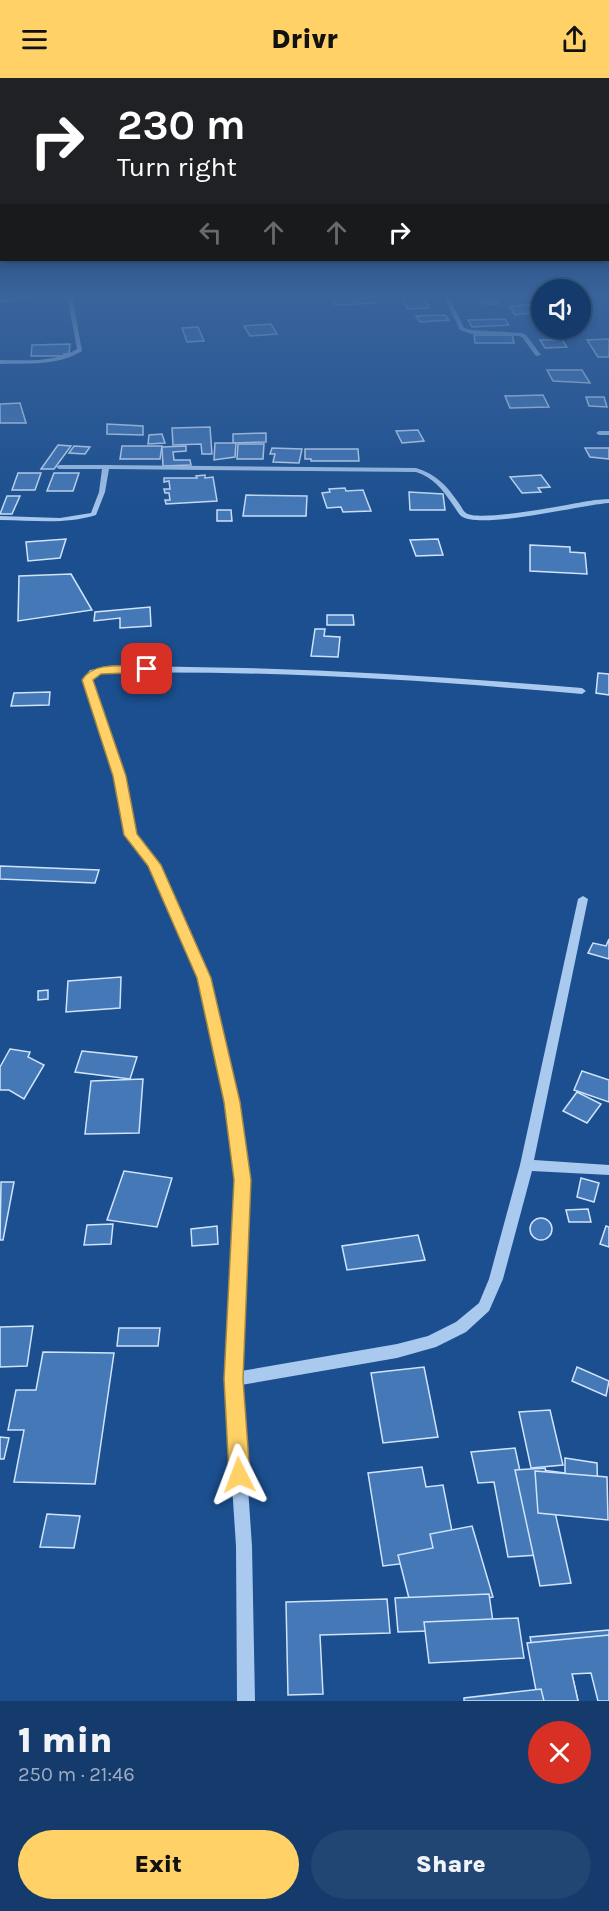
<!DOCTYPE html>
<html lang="en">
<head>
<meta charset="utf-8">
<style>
	body { margin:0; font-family:Karla,sans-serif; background:#214673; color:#f1f3f6; height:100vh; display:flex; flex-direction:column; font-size:22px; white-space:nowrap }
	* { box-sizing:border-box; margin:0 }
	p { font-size:20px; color:#9dadc1 }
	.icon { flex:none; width:33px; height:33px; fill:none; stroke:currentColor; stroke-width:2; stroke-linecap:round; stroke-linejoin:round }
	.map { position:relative; height:1623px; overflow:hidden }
	.sheet { display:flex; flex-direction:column; background:#143b6b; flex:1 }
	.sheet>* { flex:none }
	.top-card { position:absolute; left:0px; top:0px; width:609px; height:183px; box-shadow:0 3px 9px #0003,0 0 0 2px #33557e; background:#202124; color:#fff; overflow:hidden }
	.controls { position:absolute; left:531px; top:201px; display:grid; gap:12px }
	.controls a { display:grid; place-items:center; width:60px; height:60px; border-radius:50%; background:#143b6b; box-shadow:0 3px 9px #0003,0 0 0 2px #33557e; font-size:30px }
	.pin { position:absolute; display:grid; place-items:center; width:51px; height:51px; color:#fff; margin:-26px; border-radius:12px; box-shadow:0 3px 9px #0006 }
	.me { position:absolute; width:66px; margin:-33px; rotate:357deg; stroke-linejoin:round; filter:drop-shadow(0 0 4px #0008) }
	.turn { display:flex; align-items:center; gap:21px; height:126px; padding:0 18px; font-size:27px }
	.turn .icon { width:78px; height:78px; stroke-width:2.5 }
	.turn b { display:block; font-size:42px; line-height:51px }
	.lanes { display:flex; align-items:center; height:57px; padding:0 18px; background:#0003; justify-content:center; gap:30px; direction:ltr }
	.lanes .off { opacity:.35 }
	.round { display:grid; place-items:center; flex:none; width:63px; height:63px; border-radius:32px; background:#214673 }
	.overview { display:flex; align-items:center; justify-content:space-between; height:102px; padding:0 18px }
	h1 { font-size:36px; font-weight:800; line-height:45px }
	.button { display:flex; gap:12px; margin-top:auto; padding:12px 18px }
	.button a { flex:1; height:69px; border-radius:36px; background:#ffd166; color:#111; font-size:24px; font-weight:800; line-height:69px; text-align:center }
	.button a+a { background:#214673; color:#f1f3f6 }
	header { display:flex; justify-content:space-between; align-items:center; height:78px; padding:0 18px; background:#ffd166; color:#111; font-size:27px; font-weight:800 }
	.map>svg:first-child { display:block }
</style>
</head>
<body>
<header><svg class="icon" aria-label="menu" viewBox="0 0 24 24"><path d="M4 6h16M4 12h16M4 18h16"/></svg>Drivr<svg class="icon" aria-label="share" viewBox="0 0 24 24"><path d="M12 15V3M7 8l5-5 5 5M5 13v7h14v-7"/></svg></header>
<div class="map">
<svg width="609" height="1623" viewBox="0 0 609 1623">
	<rect width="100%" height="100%" fill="#1b4f8f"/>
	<g fill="#4478b7" stroke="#cfe3fa" stroke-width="1.5">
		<polygon points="371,217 375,225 335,227 331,219"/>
		<polygon points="480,217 495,217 499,226 483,226"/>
		<polygon points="403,222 425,222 429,230 407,231"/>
		<polygon points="530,227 541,234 515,237 509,228"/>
		<polygon points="445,237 449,242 420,244 416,238"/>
		<polygon points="505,241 509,247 472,249 468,242"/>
		<polygon points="271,246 277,256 250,258 244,248"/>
		<polygon points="198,249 204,263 187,264 182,250"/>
		<polygon points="474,257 512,257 514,265 475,265"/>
		<polygon points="609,261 609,279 598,279 587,262"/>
		<polygon points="540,262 562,262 567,269 545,270"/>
		<polygon points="70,266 69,276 64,276 64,278 31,278 32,267"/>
		<polygon points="547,292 582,292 590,305 553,303"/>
		<polygon points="543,317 549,329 510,330 505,318"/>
		<polygon points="586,319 604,319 607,329 589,328"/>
		<polygon points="20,325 26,345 0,345 0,326"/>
		<polygon points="107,346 143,348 143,357 107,356"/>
		<polygon points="210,349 212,376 202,376 201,366 173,367 172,350"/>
		<polygon points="418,352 424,363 402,365 396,353"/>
		<polygon points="266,355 266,364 233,365 233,356"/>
		<polygon points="162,356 165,365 148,366 149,357"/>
		<polygon points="215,365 236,365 235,379 214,382"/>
		<polygon points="238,366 264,366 263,381 237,381"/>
		<polygon points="58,367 71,368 54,391 41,391"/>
		<polygon points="74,368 90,369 85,376 69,375"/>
		<polygon points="122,368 162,368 160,381 120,381"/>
		<polygon points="186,368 186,373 173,374 174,382 190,382 191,387 163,388 162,369"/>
		<polygon points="272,370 302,371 299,385 273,384 275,376 270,376"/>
		<polygon points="585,370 609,370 609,381 590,379"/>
		<polygon points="305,371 358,371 359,383 311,383 311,381 305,381"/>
		<polygon points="18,395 41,395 35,412 12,412"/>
		<polygon points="54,395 79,395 73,413 47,413"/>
		<polygon points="205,397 205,400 213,399 217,423 166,426 165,422 170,422 169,415 165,415 164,411 170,411 169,403 164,404 164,400 197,400 196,398"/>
		<polygon points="541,397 550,409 538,410 541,414 522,415 510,399"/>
		<polygon points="345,410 346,413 363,412 371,433 343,434 341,429 327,430 322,415 330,414 329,411"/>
		<polygon points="409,414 443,416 445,432 410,432"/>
		<polygon points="246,417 307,418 306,438 243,438"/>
		<polygon points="7,418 20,418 12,436 0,436"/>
		<polygon points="217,432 231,432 232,443 217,443"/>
		<polygon points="66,461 60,480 28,483 26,464"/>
		<polygon points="438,461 443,477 416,478 410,462"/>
		<polygon points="530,467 570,469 570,474 585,475 587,496 530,493"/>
		<polygon points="71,496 92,532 18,543 19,498"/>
		<polygon points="150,529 151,548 120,550 120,540 94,543 95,534"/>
		<polygon points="327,537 353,537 354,547 327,547"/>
		<polygon points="315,551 325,551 324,558 340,559 338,579 311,578"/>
		<polygon points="598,595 609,596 609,617 596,615"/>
		<polygon points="50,614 49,627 11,628 14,615"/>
		<polygon points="0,788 99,792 95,805 0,801"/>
		<polygon points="609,861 609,881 588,875 593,865 606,868"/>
		<polygon points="121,899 120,930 66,934 68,903"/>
		<polygon points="48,912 48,921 38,922 38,913"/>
		<polygon points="10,971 30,974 28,979 44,987 24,1021 9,1012 0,1012 0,989"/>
		<polygon points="82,973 137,979 130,1001 75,994"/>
		<polygon points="582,993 609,1002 609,1024 574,1012"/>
		<polygon points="143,1001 139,1055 85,1056 91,1003"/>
		<polygon points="577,1014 601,1026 587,1045 563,1033"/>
		<polygon points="124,1093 172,1100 157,1149 107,1142"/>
		<polygon points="581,1100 599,1105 594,1124 577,1119"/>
		<polygon points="1,1104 14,1104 3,1162 0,1162"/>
		<polygon points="588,1131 591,1144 569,1144 566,1132"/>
		<circle cx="541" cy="1151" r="11"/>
		<polygon points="113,1146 111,1166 84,1167 87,1147"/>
		<polygon points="217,1148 218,1166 192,1168 191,1151"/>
		<polygon points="606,1148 609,1149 609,1169 600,1166"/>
		<polygon points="418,1157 425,1182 347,1192 342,1168"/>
		<polygon points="33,1248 27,1288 0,1289 0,1249"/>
		<polygon points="119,1250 160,1250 158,1268 117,1268"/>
		<polygon points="43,1274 114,1275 95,1406 14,1404 24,1352 8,1352 16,1312 36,1312"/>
		<polygon points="424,1289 438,1359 383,1365 371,1295"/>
		<polygon points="577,1289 609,1303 606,1318 572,1303"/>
		<polygon points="550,1332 563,1387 531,1390 519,1334"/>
		<polygon points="0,1359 9,1360 4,1381 0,1381"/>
		<polygon points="515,1370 538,1477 508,1479 494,1404 478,1405 471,1374"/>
		<polygon points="565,1380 597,1385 598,1423 535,1415 535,1391 565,1395"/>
		<polygon points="422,1389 426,1409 443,1407 457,1479 383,1488 368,1395"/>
		<polygon points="545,1390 571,1505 540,1508 515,1392"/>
		<polygon points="535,1393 607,1399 608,1442 538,1435"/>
		<polygon points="47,1436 80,1438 74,1470 40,1469"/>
		<polygon points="472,1448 493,1519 413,1536 398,1477 433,1470 430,1456"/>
		<polygon points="489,1516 494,1551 398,1554 395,1520"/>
		<polygon points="387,1521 390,1555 320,1557 323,1616 288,1617 286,1524"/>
		<polygon points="518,1540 524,1580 429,1585 424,1544"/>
		<polygon points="609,1552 609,1623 605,1623 597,1589 571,1592 578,1623 543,1623 530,1559"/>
		<polygon points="609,1557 609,1623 598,1623 591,1595 572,1596 578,1623 538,1623 527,1565"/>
		<polygon points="541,1611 544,1623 464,1623 464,1620"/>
	</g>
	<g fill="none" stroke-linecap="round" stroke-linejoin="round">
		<g fill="#a9c9ee" fill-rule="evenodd">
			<polygon points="34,217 53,217 0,225 0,221"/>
			<path d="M67 217H72L82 273C58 288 27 285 0 286V282C25 282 55 285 77 271Z"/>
			<polygon points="443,217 448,217 464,250 472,252 522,255 526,257 541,277 536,278 522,259 519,258 471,256 460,252"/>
			<polygon points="609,353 609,357 599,357 596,355 599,353"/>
			<path d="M106 387 416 390C436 396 446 407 458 424 461 428 463 433 466 435 481 445 574 425 595 422L609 421V425C581 427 480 452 461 438 458 435 456 431 453 427 443 412 433 399 416 394L109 391 105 414 96 437C64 447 33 442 0 442V438L60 440 91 435 99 414 102 391H59L56 389 59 387Z"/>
			<path d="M110 589C268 587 425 597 582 610L586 613 582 616C425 602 268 592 110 595L96 596 92 599 124 697 135 756 160 787 210 900 238 1024 249 1102 241 1293 397 1266 428 1258 456 1244 479 1225 489 1201 520 1087 578 821 583 818 588 821 534 1082 609 1087V1097L532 1093 503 1201 489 1233 466 1254 436 1269 397 1280 241 1307 252 1468 255 1623H237L236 1468 225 1301 235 1102 226 1024 198 900 150 788 125 757 114 697 84 599 90 592Z"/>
		</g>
	</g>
	<linearGradient id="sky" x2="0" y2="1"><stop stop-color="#0f2b4f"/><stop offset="0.49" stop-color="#39639b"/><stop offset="1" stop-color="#39639b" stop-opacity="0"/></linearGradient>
	<rect width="609" height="445" fill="url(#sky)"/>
	<path fill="#ffd166" stroke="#a68842" stroke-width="1.5" d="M147 588 151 589V594L101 596 93 602 126 698 137 756 161 787 211 900 240 1024 251 1102 243 1301 250 1397 247 1404 239 1407 232 1404 229 1397 224 1301 234 1102 224 1024 197 900 148 788 124 757 113 698 82 602C94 582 127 589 147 588Z"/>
</svg>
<div class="controls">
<a><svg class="icon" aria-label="sound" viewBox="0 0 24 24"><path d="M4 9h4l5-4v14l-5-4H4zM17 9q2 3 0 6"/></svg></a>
</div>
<div class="pin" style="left:147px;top:591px;background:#d93025"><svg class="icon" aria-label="arrive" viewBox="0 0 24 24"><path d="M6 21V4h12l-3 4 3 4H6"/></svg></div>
<svg class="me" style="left:239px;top:1397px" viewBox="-20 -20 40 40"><path d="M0-17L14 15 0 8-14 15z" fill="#ffd166" stroke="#fff" stroke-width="4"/></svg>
<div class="top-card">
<div class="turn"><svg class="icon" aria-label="right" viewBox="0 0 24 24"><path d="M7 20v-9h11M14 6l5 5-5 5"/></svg><div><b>230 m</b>Turn right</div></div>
<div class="lanes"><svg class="icon off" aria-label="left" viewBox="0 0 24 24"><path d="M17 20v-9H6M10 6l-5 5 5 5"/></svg><svg class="icon off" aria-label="ahead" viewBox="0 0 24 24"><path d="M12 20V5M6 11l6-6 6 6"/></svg><svg class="icon off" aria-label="ahead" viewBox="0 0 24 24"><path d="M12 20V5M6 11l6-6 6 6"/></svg><svg class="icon" aria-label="right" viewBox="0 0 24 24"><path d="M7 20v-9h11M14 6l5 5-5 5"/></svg></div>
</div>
</div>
<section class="sheet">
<div class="overview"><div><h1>1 min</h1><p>250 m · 21:46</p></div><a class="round" style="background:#d93025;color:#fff"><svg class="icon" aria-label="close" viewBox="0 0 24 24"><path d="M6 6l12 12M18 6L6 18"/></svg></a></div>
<div class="button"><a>Exit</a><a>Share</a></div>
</section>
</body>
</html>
